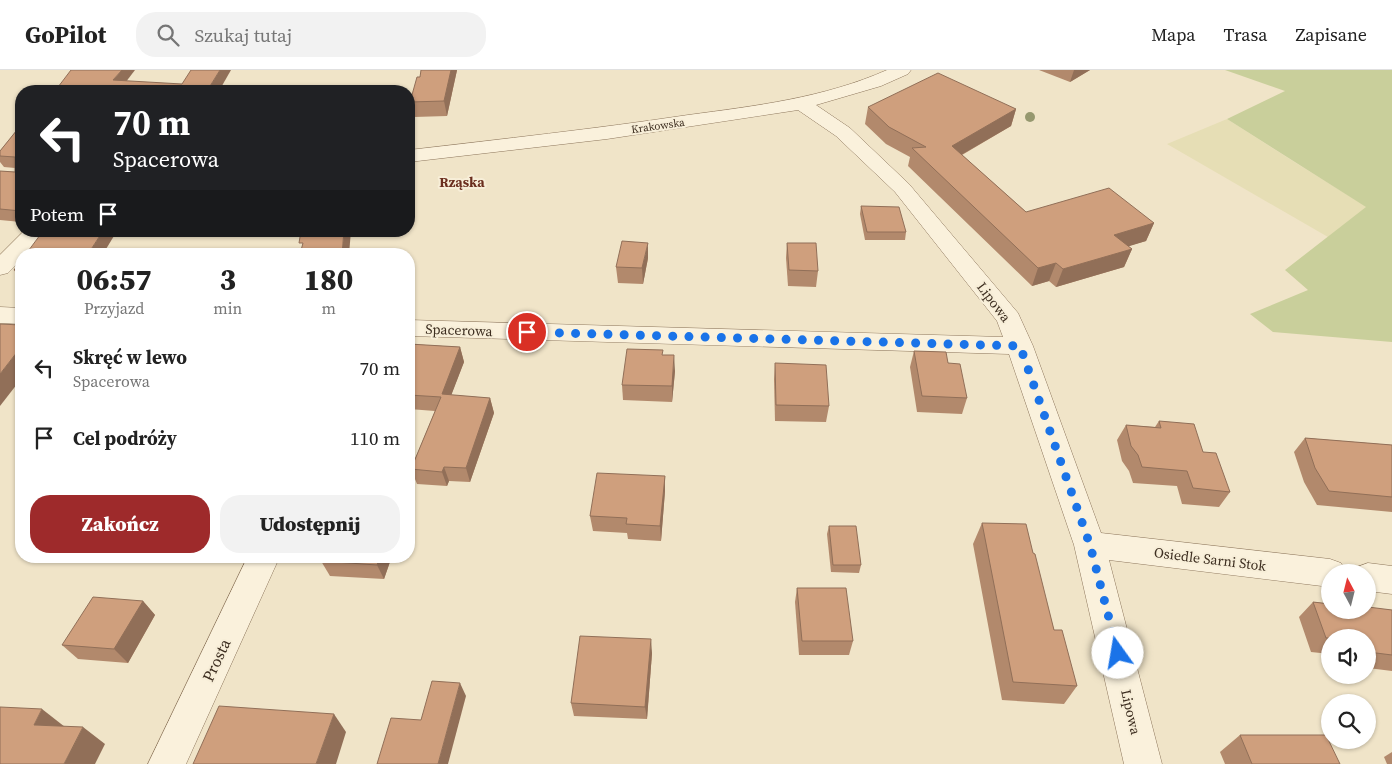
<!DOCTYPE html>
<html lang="pl">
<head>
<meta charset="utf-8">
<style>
	body { margin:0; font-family:"Source Serif 4",serif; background:#f2f2f2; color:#222; height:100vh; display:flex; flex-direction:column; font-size:19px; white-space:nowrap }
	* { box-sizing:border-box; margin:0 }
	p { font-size:16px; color:#767676 }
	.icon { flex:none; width:28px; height:28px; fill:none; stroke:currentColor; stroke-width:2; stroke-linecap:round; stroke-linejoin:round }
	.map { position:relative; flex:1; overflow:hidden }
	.panel { position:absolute; left:15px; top:178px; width:400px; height:315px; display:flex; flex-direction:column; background:#fff; border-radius:20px; box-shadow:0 1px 4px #0004 }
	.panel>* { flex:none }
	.hud { position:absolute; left:15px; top:15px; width:400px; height:152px; border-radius:20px; box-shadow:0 1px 4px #0004; background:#202124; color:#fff; overflow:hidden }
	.needle { width:32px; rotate:353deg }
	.tools { position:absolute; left:1321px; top:494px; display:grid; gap:10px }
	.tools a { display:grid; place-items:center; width:55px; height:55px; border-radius:50%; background:#fff; box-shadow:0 1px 4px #0004; font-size:25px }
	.pin { position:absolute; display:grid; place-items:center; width:42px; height:42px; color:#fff; margin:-21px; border:2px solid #fff; border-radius:50%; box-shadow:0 1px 5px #0007 }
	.me { position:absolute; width:55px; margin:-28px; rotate:347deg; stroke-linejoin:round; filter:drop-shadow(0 0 4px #0008) }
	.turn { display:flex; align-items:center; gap:18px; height:105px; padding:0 15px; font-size:22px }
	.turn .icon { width:65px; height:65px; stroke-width:2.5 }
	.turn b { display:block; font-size:35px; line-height:42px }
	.then { display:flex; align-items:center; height:48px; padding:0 15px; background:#0003; gap:10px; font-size:19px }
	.eta { display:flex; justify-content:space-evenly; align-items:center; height:85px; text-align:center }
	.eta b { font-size:30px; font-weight:800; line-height:35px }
	.cta { display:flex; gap:10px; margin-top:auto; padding:10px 15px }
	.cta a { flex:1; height:58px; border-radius:20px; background:#9e2a2b; color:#fff; font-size:20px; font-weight:800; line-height:58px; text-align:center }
	.cta a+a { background:#f2f2f2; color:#222 }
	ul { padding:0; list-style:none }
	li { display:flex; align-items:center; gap:15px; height:70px; padding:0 15px }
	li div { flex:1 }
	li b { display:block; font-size:19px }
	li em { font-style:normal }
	header { display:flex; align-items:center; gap:30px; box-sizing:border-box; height:70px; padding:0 25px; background:#fff; border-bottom:1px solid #e0e0e0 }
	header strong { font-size:24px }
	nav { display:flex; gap:28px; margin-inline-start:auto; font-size:18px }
	.search { width:350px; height:45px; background:#f2f2f2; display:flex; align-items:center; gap:12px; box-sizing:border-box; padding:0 18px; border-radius:20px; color:#767676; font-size:19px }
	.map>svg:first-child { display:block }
</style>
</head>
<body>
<header>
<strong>GoPilot</strong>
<div class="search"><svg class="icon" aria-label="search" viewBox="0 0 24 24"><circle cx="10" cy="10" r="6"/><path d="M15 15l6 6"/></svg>Szukaj tutaj</div>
<nav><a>Mapa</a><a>Trasa</a><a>Zapisane</a></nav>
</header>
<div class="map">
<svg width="1392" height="694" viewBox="0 0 1392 694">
	<rect width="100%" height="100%" fill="#f0e4c8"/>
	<polygon fill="#e6deb5" points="1227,49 1296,93 1367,137 1328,167 1167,74"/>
	<polygon fill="#c9cf9b" points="1225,0 1392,0 1392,272 1273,262 1250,244 1308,220 1285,200 1366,137 1227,49 1285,21"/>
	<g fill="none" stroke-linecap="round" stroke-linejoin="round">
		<g stroke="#8d765c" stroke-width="1">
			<g id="minor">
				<path d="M887 0H911L908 4 881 16 816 35 850 58 909 114 1018 243 1033 276 1101 463 1330 489 1341 493 1346 502H1330V517L1109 490 1162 694H1124L1074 475 1009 284 409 266V250L1003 267 997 251 895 122 836 66 798 40 607 69 409 92V80C502 69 595 59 688 45 755 36 824 28 887 0Z"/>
				<polygon points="24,161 48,161 27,184 21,184 21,190 8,203 0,205 0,185"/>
				<polygon points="0,237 21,238 21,254 0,253"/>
				<polygon points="248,486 280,486 186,694 148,694"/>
				<polygon points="1368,493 1392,496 1392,524 1368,521 1368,502 1354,502 1357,497"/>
			</g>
		</g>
		<use href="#minor" fill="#faf1dc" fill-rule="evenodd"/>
	</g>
	<circle fill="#96986f" cx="1030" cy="47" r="5"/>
	<g fill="#b2896c">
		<polygon points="457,0 447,46 414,47 410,32 420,7"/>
		<polygon points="1039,0 1090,0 1070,12"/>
		<polygon points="868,37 1016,39 1011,56 962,85 1026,142 1154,153 1146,171 1128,176 1132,179 1124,197 1056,217 1049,211 1032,216 908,96 910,87 886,74 865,54"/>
		<polygon points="21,55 21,152 0,150 0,101 15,102 15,98 4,97 0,92 0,81"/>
		<polygon points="861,136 906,162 905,170 865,170 860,144"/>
		<polygon points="787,173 818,201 816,217 788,216 786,188"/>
		<polygon points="648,188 643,214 618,213 616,197"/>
		<polygon points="21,191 21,210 14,200"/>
		<polygon points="409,274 460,277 464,292 451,325 490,328 494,343 470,412 449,411 447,416 417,414 411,399 435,341 409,339"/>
		<polygon points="914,281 948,293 967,328 962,344 917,342 910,297"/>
		<polygon points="775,293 829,336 826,352 775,351 774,309"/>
		<polygon points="675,301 672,332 623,330 622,315"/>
		<polygon points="1159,351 1203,382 1230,422 1219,437 1182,434 1177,416 1133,413 1129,401 1122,391 1117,370 1126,355 1155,357"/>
		<polygon points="1305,368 1392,375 1392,442 1317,435 1304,412 1294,382"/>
		<polygon points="665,406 665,421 661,471 628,469 627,463 593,461 590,446"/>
		<polygon points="982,453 1033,483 1054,560 1077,616 1064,634 1002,630 973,474"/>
		<polygon points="829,456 861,495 859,503 831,502 827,464"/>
		<polygon points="161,486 208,486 207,489"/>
		<polygon points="392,486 384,509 330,506 321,491"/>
		<polygon points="797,518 853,571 849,585 799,585 795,532"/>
		<polygon points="143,531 155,545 128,593 78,589 62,575"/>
		<polygon points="1313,532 1392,540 1392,601 1368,598 1368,568 1330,568 1330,584 1311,582 1299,547"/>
		<polygon points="652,583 647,649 574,646 571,633"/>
		<polygon points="1240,665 1340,694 1225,694 1220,682"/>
		<polygon points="1392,682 1392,694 1387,694 1384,687"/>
	</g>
	<g fill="#916f58">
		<polygon points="122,0 135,0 119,21 113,10"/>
		<polygon points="220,0 231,0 219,21 207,21"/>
		<polygon points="451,0 457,0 447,46 444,31"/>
		<polygon points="1074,0 1090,0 1070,12"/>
		<polygon points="1016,39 1011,56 947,93 952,76"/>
		<polygon points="1154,153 1146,171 1107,183 1114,165"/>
		<polygon points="103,161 117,161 103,184 88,184"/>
		<polygon points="344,161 351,161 349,184 342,184"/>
		<polygon points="648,173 648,188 643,214 642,198"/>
		<polygon points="1132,179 1124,197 1056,217 1063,199"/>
		<polygon points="1056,193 1049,211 1032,216 1038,198"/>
		<polygon points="21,277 21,309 0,336 0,304"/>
		<polygon points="460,277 464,292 446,339 442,324"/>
		<polygon points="674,285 675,301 672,332 672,316"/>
		<polygon points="490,328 494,343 470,412 466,398"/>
		<polygon points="444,397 449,411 447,416 442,402"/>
		<polygon points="665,406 665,421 661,471 660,456"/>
		<polygon points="380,486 392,486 384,509 377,495"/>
		<polygon points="143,531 155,545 128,593 114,579"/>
		<polygon points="651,569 652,583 647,649 645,637"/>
		<polygon points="460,613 466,626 448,694 438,694"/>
		<polygon points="42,639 65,657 34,655"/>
		<polygon points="334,644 346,662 336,694 316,694"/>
		<polygon points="83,657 105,674 95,694 64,694"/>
	</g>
	<g fill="#cf9f7d" stroke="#916f58">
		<polygon points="71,0 122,0 113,10 182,14 191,0 220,0 207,21 55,21"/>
		<polygon points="421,0 451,0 444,31 410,32 417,7 420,7"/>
		<polygon points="938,3 1016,39 952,76 1026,142 1109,118 1154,153 1114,165 1132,179 1063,199 1056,193 1038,198 912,78 926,77 889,57 868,37"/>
		<polygon points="21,55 21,141 0,139 0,101 15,102 15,87 0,86 0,81"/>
		<polygon points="861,136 899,137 906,162 867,162"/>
		<polygon points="43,161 103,161 88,184 26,184"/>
		<polygon points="301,161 344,161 342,184 300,184 303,173 299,173"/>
		<polygon points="622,171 648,173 642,198 616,197"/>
		<polygon points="787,173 816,173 818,201 789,200"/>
		<polygon points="21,191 21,200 14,200"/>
		<polygon points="0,254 21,255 21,277 0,304"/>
		<polygon points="409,274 460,277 442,324 490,328 466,398 444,397 442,402 411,399 441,327 409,325"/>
		<polygon points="627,279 663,280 662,285 674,285 672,316 622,315"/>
		<polygon points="914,281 946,282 948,293 960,294 967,328 922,326"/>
		<polygon points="775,293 826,295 829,336 776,335"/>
		<polygon points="1159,351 1194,354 1203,382 1216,383 1230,422 1193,418 1187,401 1142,397 1138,385 1131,376 1126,355 1161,358"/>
		<polygon points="1305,368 1392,375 1392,427 1329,421 1315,398"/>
		<polygon points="597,403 665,406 660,456 626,454 627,448 590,446"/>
		<polygon points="982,453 1026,454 1033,483 1035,484 1054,560 1062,560 1077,616 1013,612"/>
		<polygon points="829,456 856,456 861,495 833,495"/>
		<polygon points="323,486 380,486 377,495 321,491"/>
		<polygon points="797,518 846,518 853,571 802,571"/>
		<polygon points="93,527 143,531 114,579 62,575"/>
		<polygon points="1313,532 1330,534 1330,540 1368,540 1368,537 1392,540 1392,585 1368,582 1368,568 1326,568"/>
		<polygon points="580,566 651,569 645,637 571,633"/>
		<polygon points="432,611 460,613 438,694 377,694 391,648 421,650"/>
		<polygon points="219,636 334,644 316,694 193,694"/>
		<polygon points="0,637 42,639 34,655 83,657 64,694 0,694"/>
		<polygon points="1240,665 1326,665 1340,694 1252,694"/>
	</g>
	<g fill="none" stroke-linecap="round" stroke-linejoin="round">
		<polyline stroke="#1a73e8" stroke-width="9" stroke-dasharray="0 16.2" points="527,262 1020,276 1090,475 1118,583"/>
	</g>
	<g text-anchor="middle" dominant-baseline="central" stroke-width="4" stroke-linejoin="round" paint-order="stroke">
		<g font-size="11" fill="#3d2e20" stroke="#f7eed8">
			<text transform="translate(658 56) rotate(-8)">Krakowska</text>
		</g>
		<g font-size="14" font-weight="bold" fill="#6b2e1e" stroke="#f7eed8">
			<text x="462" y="112">Rząska</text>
		</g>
		<g font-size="14" fill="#3d2e20" stroke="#f7eed8">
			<text transform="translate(994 232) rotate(53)">Lipowa</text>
			<text transform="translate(459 260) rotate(2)">Spacerowa</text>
			<text transform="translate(1210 489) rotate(7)">Osiedle Sarni Stok</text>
			<text transform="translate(1131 642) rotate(77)">Lipowa</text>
		</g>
		<g font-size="16" fill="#3d2e20" stroke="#f7eed8">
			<text transform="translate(216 590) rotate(-65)">Prosta</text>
		</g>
	</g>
</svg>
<div class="tools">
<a><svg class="needle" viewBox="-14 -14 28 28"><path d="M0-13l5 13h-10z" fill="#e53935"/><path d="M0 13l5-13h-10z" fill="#767676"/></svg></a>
<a><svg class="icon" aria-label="sound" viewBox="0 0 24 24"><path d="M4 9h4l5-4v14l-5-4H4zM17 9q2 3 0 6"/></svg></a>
<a><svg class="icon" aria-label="search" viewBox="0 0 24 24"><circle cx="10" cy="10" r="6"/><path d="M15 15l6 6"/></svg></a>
</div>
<div class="pin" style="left:527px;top:262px;background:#d93025"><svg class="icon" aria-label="arrive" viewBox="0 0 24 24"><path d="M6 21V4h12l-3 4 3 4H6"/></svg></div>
<svg class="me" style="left:1118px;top:583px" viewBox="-20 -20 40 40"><circle r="19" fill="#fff"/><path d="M0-13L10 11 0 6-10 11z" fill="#1a73e8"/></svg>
<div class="hud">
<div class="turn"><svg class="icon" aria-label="left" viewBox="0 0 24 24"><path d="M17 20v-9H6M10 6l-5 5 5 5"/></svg><div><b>70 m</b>Spacerowa</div></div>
<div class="then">Potem<svg class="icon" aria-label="arrive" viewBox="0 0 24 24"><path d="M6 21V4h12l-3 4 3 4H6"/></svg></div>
</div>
<section class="panel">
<div class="eta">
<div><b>06:57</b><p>Przyjazd</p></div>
<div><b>3</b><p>min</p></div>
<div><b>180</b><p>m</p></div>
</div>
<ul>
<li><svg class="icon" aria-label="left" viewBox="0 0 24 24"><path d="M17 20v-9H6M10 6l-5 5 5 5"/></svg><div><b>Skręć w lewo</b><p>Spacerowa</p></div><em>70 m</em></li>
<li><svg class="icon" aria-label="arrive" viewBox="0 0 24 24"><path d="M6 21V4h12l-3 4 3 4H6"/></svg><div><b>Cel podróży</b></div><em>110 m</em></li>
</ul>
<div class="cta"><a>Zakończ</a><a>Udostępnij</a></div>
</section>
</div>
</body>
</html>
